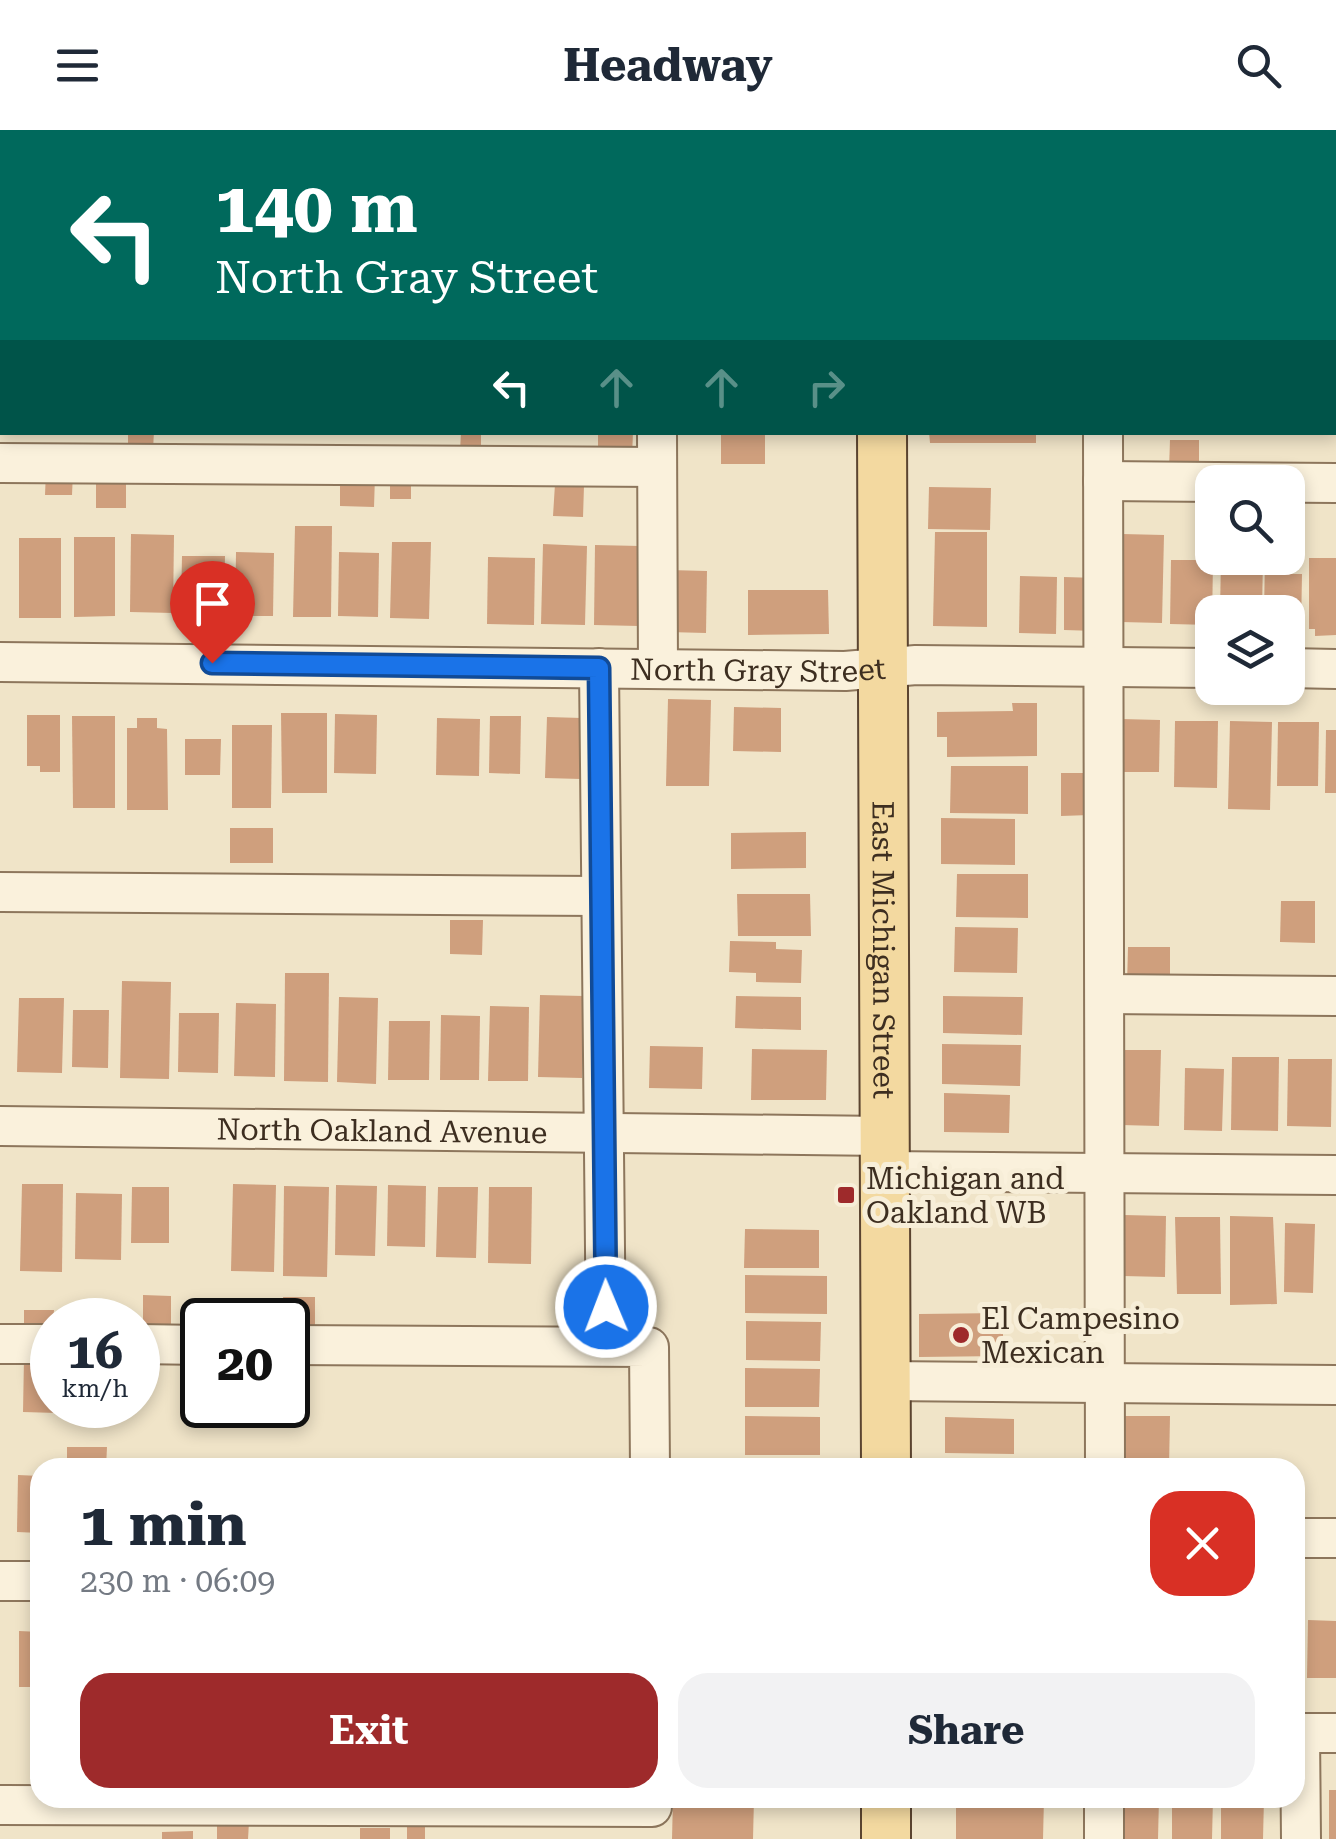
<!DOCTYPE html>
<html lang="en">
<head>
<meta charset="utf-8">
<style>
	body { margin:0; font-family:"Roboto Serif",serif; background:#f2f2f3; color:#1f2937; height:100vh; display:flex; flex-direction:column; font-size:38px; white-space:nowrap }
	* { box-sizing:border-box; margin:0 }
	p { font-size:32px; color:#747a83 }
	.icon { flex:none; width:55px; height:55px; fill:none; stroke:currentColor; stroke-width:2; stroke-linecap:round; stroke-linejoin:round }
	.map { position:relative; flex:1; overflow:hidden }
	.panel { position:absolute; left:30px; top:1328px; width:1275px; height:350px; display:flex; flex-direction:column; background:#fff; border-radius:30px; box-shadow:0 5px 15px #0003 }
	.panel>* { flex:none }
	.top-card { position:absolute; left:0px; top:0px; width:1338px; height:305px; box-shadow:0 5px 15px #0003; background:#00695c; color:#fff; overflow:hidden }
	.buttons { position:absolute; left:1195px; top:335px; display:grid; gap:20px }
	.buttons a { display:grid; place-items:center; width:110px; height:110px; border-radius:20px; background:#fff; box-shadow:0 5px 15px #0003; font-size:50px }
	.speed { position:absolute; left:30px; top:1168px; display:flex; gap:20px; font-size:50px; font-weight:700; text-align:center }
	.speed>* { display:grid; place-content:center; width:130px; height:130px; border-radius:50%; background:#fff; box-shadow:0 5px 15px #0003; line-height:1 }
	.speed small { font-size:25px; font-weight:400 }
	.speed .limit { border:5px solid #111; border-radius:15px; background:#fff; color:#111 }
	.pin { position:absolute; display:grid; place-items:center; width:85px; height:85px; color:#fff; margin:-102px -42px; border-radius:50% 50% 50% 0; rotate:-45deg; box-shadow:0 0 10px #0007 }
	.pin .icon { rotate:45deg }
	.me { position:absolute; width:110px; margin:-55px; rotate:359deg; stroke-linejoin:round; filter:drop-shadow(0 0 8px #0008) }
	.turn { display:flex; align-items:center; gap:35px; height:210px; padding:0 50px; font-size:45px }
	.turn .icon { width:130px; height:130px; stroke-width:2.5 }
	.turn b { display:block; font-size:70px; line-height:85px }
	.lanes { display:flex; align-items:center; height:95px; padding:0 50px; background:#0003; justify-content:center; gap:50px; direction:ltr }
	.lanes .off { opacity:.35 }
	.round { display:grid; place-items:center; flex:none; width:105px; height:105px; border-radius:30px; background:#f2f2f3 }
	.summary { display:flex; align-items:center; justify-content:space-between; height:170px; padding:0 50px }
	h1 { font-size:60px; font-weight:700; line-height:75px }
	.primary-button { display:flex; gap:20px; margin-top:auto; padding:20px 50px }
	.primary-button a { flex:1; height:115px; border-radius:30px; background:#9e2a2b; color:#fff; font-size:40px; font-weight:700; line-height:115px; text-align:center }
	.primary-button a+a { background:#f2f2f3; color:#1f2937 }
	header { display:flex; justify-content:space-between; align-items:center; height:130px; padding:0 50px; background:#fff; font-size:45px; font-weight:700 }
	.map>svg:first-child { display:block }
</style>
</head>
<body>
<header><svg class="icon" aria-label="menu" viewBox="0 0 24 24"><path d="M4 6h16M4 12h16M4 18h16"/></svg>Headway<svg class="icon" aria-label="search" viewBox="0 0 24 24"><circle cx="10" cy="10" r="6"/><path d="M15 15l6 6"/></svg></header>
<div class="map">
<svg width="1336" height="1709" viewBox="0 0 1336 1709">
	<rect width="100%" height="100%" fill="#f0e4c8"/>
	<g fill="#cf9f7d">
		<polygon points="128,302 154,302 153,319 128,318"/>
		<polygon points="461,302 481,302 481,323 460,322"/>
		<polygon points="598,302 633,302 632,327 598,327"/>
		<rect x="721" y="302" width="44" height="32"/>
		<polygon points="929,302 1036,302 1036,313 930,313"/>
		<polygon points="1170,310 1199,310 1199,340 1169,340"/>
		<polygon points="46,341 73,342 72,365 45,365"/>
		<polygon points="340,344 375,345 374,377 340,376"/>
		<polygon points="390,344 411,345 411,369 390,369"/>
		<rect x="96" y="348" width="30" height="30"/>
		<polygon points="555,354 584,355 583,387 553,386"/>
		<polygon points="929,357 991,358 990,400 928,399"/>
		<rect x="1288" y="371" width="7" height="29"/>
		<polygon points="295,396 332,396 331,487 293,487"/>
		<polygon points="935,402 987,402 987,497 933,496"/>
		<polygon points="131,404 174,405 173,483 130,482"/>
		<polygon points="1122,404 1164,405 1162,493 1121,492"/>
		<polygon points="74,407 115,407 115,486 74,487"/>
		<rect x="19" y="408" width="42" height="80"/>
		<polygon points="392,412 431,412 429,489 390,488"/>
		<polygon points="543,414 587,416 585,495 541,494"/>
		<polygon points="595,415 640,416 639,496 594,495"/>
		<polygon points="236,422 274,423 273,486 235,486"/>
		<polygon points="339,422 379,423 378,487 338,486"/>
		<polygon points="182,426 225,426 224,478 181,477"/>
		<polygon points="488,427 535,428 534,495 487,494"/>
		<polygon points="1221,428 1263,428 1262,482 1220,482"/>
		<polygon points="1309,428 1336,428 1336,505 1315,506 1315,499 1309,499"/>
		<polygon points="1265,429 1287,430 1286,444 1302,444 1301,500 1288,500 1288,482 1264,482"/>
		<polygon points="1171,430 1213,430 1212,495 1170,494"/>
		<polygon points="669,440 707,441 706,503 668,502"/>
		<polygon points="1020,446 1057,447 1056,504 1019,503"/>
		<polygon points="1064,447 1097,448 1096,501 1064,500"/>
		<polygon points="748,460 828,460 829,504 748,505"/>
		<polygon points="668,569 711,570 709,656 666,656"/>
		<polygon points="1012,573 1037,573 1037,626 947,627 947,607 937,607 937,582 1013,581"/>
		<polygon points="734,577 781,578 781,622 733,621"/>
		<polygon points="281,583 327,583 327,663 282,663"/>
		<polygon points="335,584 377,585 376,644 334,643"/>
		<polygon points="27,585 60,585 60,642 40,642 40,636 27,636"/>
		<polygon points="72,586 115,586 115,678 73,678"/>
		<polygon points="490,586 521,586 520,644 489,643"/>
		<polygon points="547,587 582,588 581,649 545,648"/>
		<polygon points="137,588 157,588 157,598 167,599 168,680 127,680 127,598 137,598"/>
		<polygon points="437,588 480,589 479,646 436,645"/>
		<polygon points="1121,589 1160,590 1159,642 1120,642"/>
		<polygon points="1175,591 1218,591 1217,658 1174,657"/>
		<polygon points="1230,591 1272,592 1270,680 1228,679"/>
		<polygon points="1278,592 1319,592 1318,656 1277,656"/>
		<polygon points="232,595 272,595 271,678 232,678"/>
		<polygon points="1326,600 1336,600 1336,663 1325,663"/>
		<polygon points="185,609 221,609 220,645 185,645"/>
		<polygon points="951,636 1028,636 1028,684 950,683"/>
		<polygon points="1061,643 1090,643 1090,685 1061,686"/>
		<polygon points="941,688 1015,689 1015,735 941,734"/>
		<rect x="230" y="698" width="43" height="35"/>
		<polygon points="806,702 806,738 731,739 731,703"/>
		<polygon points="957,744 1028,744 1028,788 956,787"/>
		<polygon points="737,764 810,764 811,806 738,806"/>
		<polygon points="1281,771 1315,771 1315,813 1280,812"/>
		<polygon points="450,790 483,790 482,825 450,824"/>
		<polygon points="955,797 1018,798 1017,843 954,842"/>
		<polygon points="730,811 776,812 776,819 802,820 801,853 756,852 756,843 729,842"/>
		<polygon points="1128,817 1170,817 1170,855 1127,855"/>
		<polygon points="285,843 329,843 328,952 284,951"/>
		<polygon points="122,851 171,852 169,949 120,948"/>
		<polygon points="540,865 584,866 582,948 538,947"/>
		<polygon points="736,866 801,867 801,900 735,898"/>
		<polygon points="943,866 1023,867 1022,905 943,903"/>
		<polygon points="339,867 378,868 376,954 337,952"/>
		<polygon points="19,868 64,868 62,943 17,942"/>
		<polygon points="236,873 276,874 275,947 234,946"/>
		<polygon points="490,876 529,877 528,951 488,951"/>
		<polygon points="73,880 109,880 108,938 72,937"/>
		<polygon points="179,883 219,883 218,943 178,942"/>
		<polygon points="441,885 480,886 479,950 440,950"/>
		<polygon points="389,891 430,891 429,950 388,950"/>
		<polygon points="942,914 1021,915 1020,956 942,954"/>
		<polygon points="650,916 703,917 702,959 649,958"/>
		<polygon points="752,919 827,920 826,970 751,970"/>
		<polygon points="1122,920 1161,920 1159,996 1121,995"/>
		<polygon points="1232,927 1279,927 1278,1001 1231,1000"/>
		<polygon points="1288,929 1332,929 1331,997 1287,996"/>
		<polygon points="1185,938 1224,939 1222,1001 1184,1000"/>
		<polygon points="944,963 1010,965 1009,1003 944,1002"/>
		<polygon points="22,1054 63,1054 62,1142 20,1141"/>
		<polygon points="233,1054 276,1055 274,1142 231,1141"/>
		<polygon points="336,1055 377,1056 375,1126 335,1125"/>
		<polygon points="388,1055 426,1056 425,1117 387,1116"/>
		<polygon points="284,1056 329,1057 327,1147 283,1146"/>
		<polygon points="132,1057 169,1057 169,1113 131,1113"/>
		<polygon points="438,1057 478,1057 476,1128 436,1127"/>
		<polygon points="489,1057 532,1057 531,1134 488,1133"/>
		<polygon points="76,1063 122,1064 121,1130 75,1129"/>
		<polygon points="1124,1085 1166,1086 1165,1147 1123,1146"/>
		<polygon points="1230,1086 1273,1087 1277,1174 1230,1175"/>
		<polygon points="1175,1087 1220,1087 1221,1164 1177,1164"/>
		<polygon points="1285,1093 1315,1094 1313,1163 1284,1162"/>
		<polygon points="745,1099 819,1100 819,1138 744,1138"/>
		<polygon points="745,1145 827,1146 827,1184 745,1183"/>
		<polygon points="143,1165 171,1166 171,1198 143,1198"/>
		<polygon points="283,1167 315,1167 315,1198 288,1198"/>
		<polygon points="24,1180 54,1180 52,1205 24,1205"/>
		<polygon points="1003,1183 1003,1226 919,1227 919,1184"/>
		<polygon points="746,1191 821,1192 820,1231 746,1230"/>
		<polygon points="24,1228 52,1229 52,1275 57,1275 57,1283 23,1282"/>
		<polygon points="745,1238 820,1239 819,1277 745,1277"/>
		<polygon points="745,1286 820,1287 820,1325 745,1325"/>
		<polygon points="1123,1286 1170,1286 1169,1338 1122,1338"/>
		<polygon points="945,1287 1014,1289 1014,1324 945,1323"/>
		<polygon points="67,1317 107,1317 106,1338 67,1338"/>
		<polygon points="944,1328 1022,1329 1022,1338 944,1338"/>
		<polygon points="18,1345 40,1346 40,1403 17,1402"/>
		<polygon points="1308,1490 1336,1491 1336,1548 1307,1548"/>
		<polygon points="19,1501 40,1502 40,1557 19,1557"/>
		<rect x="1329" y="1660" width="7" height="49"/>
		<polygon points="673,1668 754,1668 753,1709 672,1709"/>
		<polygon points="956,1668 1044,1668 1043,1709 956,1709"/>
		<polygon points="1119,1668 1159,1668 1158,1709 1118,1709"/>
		<polygon points="1172,1668 1213,1668 1212,1709 1172,1709"/>
		<polygon points="1221,1668 1264,1668 1263,1709 1221,1709"/>
		<polygon points="217,1692 249,1692 248,1709 217,1709"/>
		<polygon points="407,1694 425,1695 425,1709 407,1709"/>
		<rect x="360" y="1698" width="30" height="11"/>
		<polygon points="193,1701 193,1709 162,1709 162,1702"/>
	</g>
	<g fill="none" stroke-linecap="round" stroke-linejoin="round">
		<g stroke="#8d765c" stroke-width="42">
			<g id="minor">
				<polyline points="655,0 655,2"/>
				<polyline points="1101,2 1101,0"/>
				<polyline points="0,137 2,137"/>
				<polyline points="1335,145 1336,145"/>
				<polyline points="657,302 658,539"/>
				<polyline points="1103,302 1105,1338"/>
				<polyline points="0,333 657,337"/>
				<polyline points="1103,351 1336,353"/>
				<path id="s1" d="M0 532 845 541 916 535 1212 538"/>
				<polyline points="599,538 606,1216"/>
				<polyline points="1288,538 1336,539"/>
				<polyline points="0,762 601,766"/>
				<polyline points="1105,864 1336,866"/>
				<path id="s2" d="M0 996 885 1006"/>
				<polyline points="885,1041 1336,1045"/>
				<polyline points="0,1214 52,1214"/>
				<polyline points="138,1214 202,1215"/>
				<polyline points="288,1215 649,1217 650,1338"/>
				<polyline points="886,1251 1336,1255"/>
				<polyline points="1295,1408 1336,1408"/>
				<polyline points="0,1451 40,1451"/>
				<polyline points="1295,1603 1336,1603"/>
				<polyline points="1300,1603 1301,1709"/>
				<polyline points="1104,1668 1104,1709"/>
				<polyline points="0,1675 652,1677"/>
			</g>
		</g>
		<g stroke="#5b4430" stroke-width="52">
			<g id="major">
				<polyline points="880,2 880,0"/>
				<path id="s3" d="M882 302 886 1338"/>
				<polyline points="886,1709 886,1668"/>
			</g>
		</g>
		<use href="#minor" stroke="#faf1dc" stroke-width="38"/>
		<use href="#major" stroke="#f3d9a0" stroke-width="48"/>
	</g>
	<g fill="none" stroke-linecap="round" stroke-linejoin="round">
		<g stroke="#114b97" stroke-width="25">
			<polyline id="route" points="212,533 599,538 606,1177"/>
		</g>
		<use href="#route" stroke="#1a73e8" stroke-width="18"/>
	</g>
	<g fill="#9e2a2b" stroke="#f7eed8" stroke-width="4">
		<rect x="836" y="1055" width="20" height="20" rx="5"/>
		<circle cx="961" cy="1205" r="10"/>
	</g>
	<g text-anchor="middle" dominant-baseline="central" stroke-width="10" stroke-linejoin="round" paint-order="stroke">
		<g font-size="30" fill="#3d2e20" stroke="#f7eed8">
			<text stroke="none"><textPath href="#s1" startOffset="758">North Gray Street</textPath></text>
			<text stroke="none"><textPath href="#s3" startOffset="518">East Michigan Street</textPath></text>
			<text stroke="none"><textPath href="#s2" startOffset="382">North Oakland Avenue</textPath></text>
		</g>
		<g font-size="30" fill="#3d2e20" stroke="#f7eed8" text-anchor="start">
			<text x="866" y="1048">Michigan and<tspan x="866" dy="34">Oakland WB</tspan></text>
			<text x="981" y="1188">El Campesino<tspan x="981" dy="34">Mexican</tspan></text>
		</g>
	</g>
</svg>
<div class="buttons">
<a><svg class="icon" aria-label="search" viewBox="0 0 24 24"><circle cx="10" cy="10" r="6"/><path d="M15 15l6 6"/></svg></a>
<a><svg class="icon" aria-label="layers" viewBox="0 0 24 24"><path d="M12 4l9 5-9 5-9-5zM3 14l9 5 9-5"/></svg></a>
</div>
<div class="speed"><div>16<small>km/h</small></div><div class="limit">20</div></div>
<div class="pin" style="left:212px;top:533px;background:#d93025"><svg class="icon" aria-label="arrive" viewBox="0 0 24 24"><path d="M6 21V4h12l-3 4 3 4H6"/></svg></div>
<svg class="me" style="left:606px;top:1177px" viewBox="-20 -20 40 40"><circle r="17" fill="#1a73e8" stroke="#fff" stroke-width="3"/><path d="M0-11L8 9 0 5-8 9z" fill="#fff"/></svg>
<div class="top-card">
<div class="turn"><svg class="icon" aria-label="left" viewBox="0 0 24 24"><path d="M17 20v-9H6M10 6l-5 5 5 5"/></svg><div><b>140 m</b>North Gray Street</div></div>
<div class="lanes"><svg class="icon" aria-label="left" viewBox="0 0 24 24"><path d="M17 20v-9H6M10 6l-5 5 5 5"/></svg><svg class="icon off" aria-label="ahead" viewBox="0 0 24 24"><path d="M12 20V5M6 11l6-6 6 6"/></svg><svg class="icon off" aria-label="ahead" viewBox="0 0 24 24"><path d="M12 20V5M6 11l6-6 6 6"/></svg><svg class="icon off" aria-label="right" viewBox="0 0 24 24"><path d="M7 20v-9h11M14 6l5 5-5 5"/></svg></div>
</div>
<section class="panel">
<div class="summary"><div><h1>1 min</h1><p>230 m · 06:09</p></div><a class="round" style="background:#d93025;color:#fff"><svg class="icon" aria-label="close" viewBox="0 0 24 24"><path d="M6 6l12 12M18 6L6 18"/></svg></a></div>
<div class="primary-button"><a>Exit</a><a>Share</a></div>
</section>
</div>
</body>
</html>
